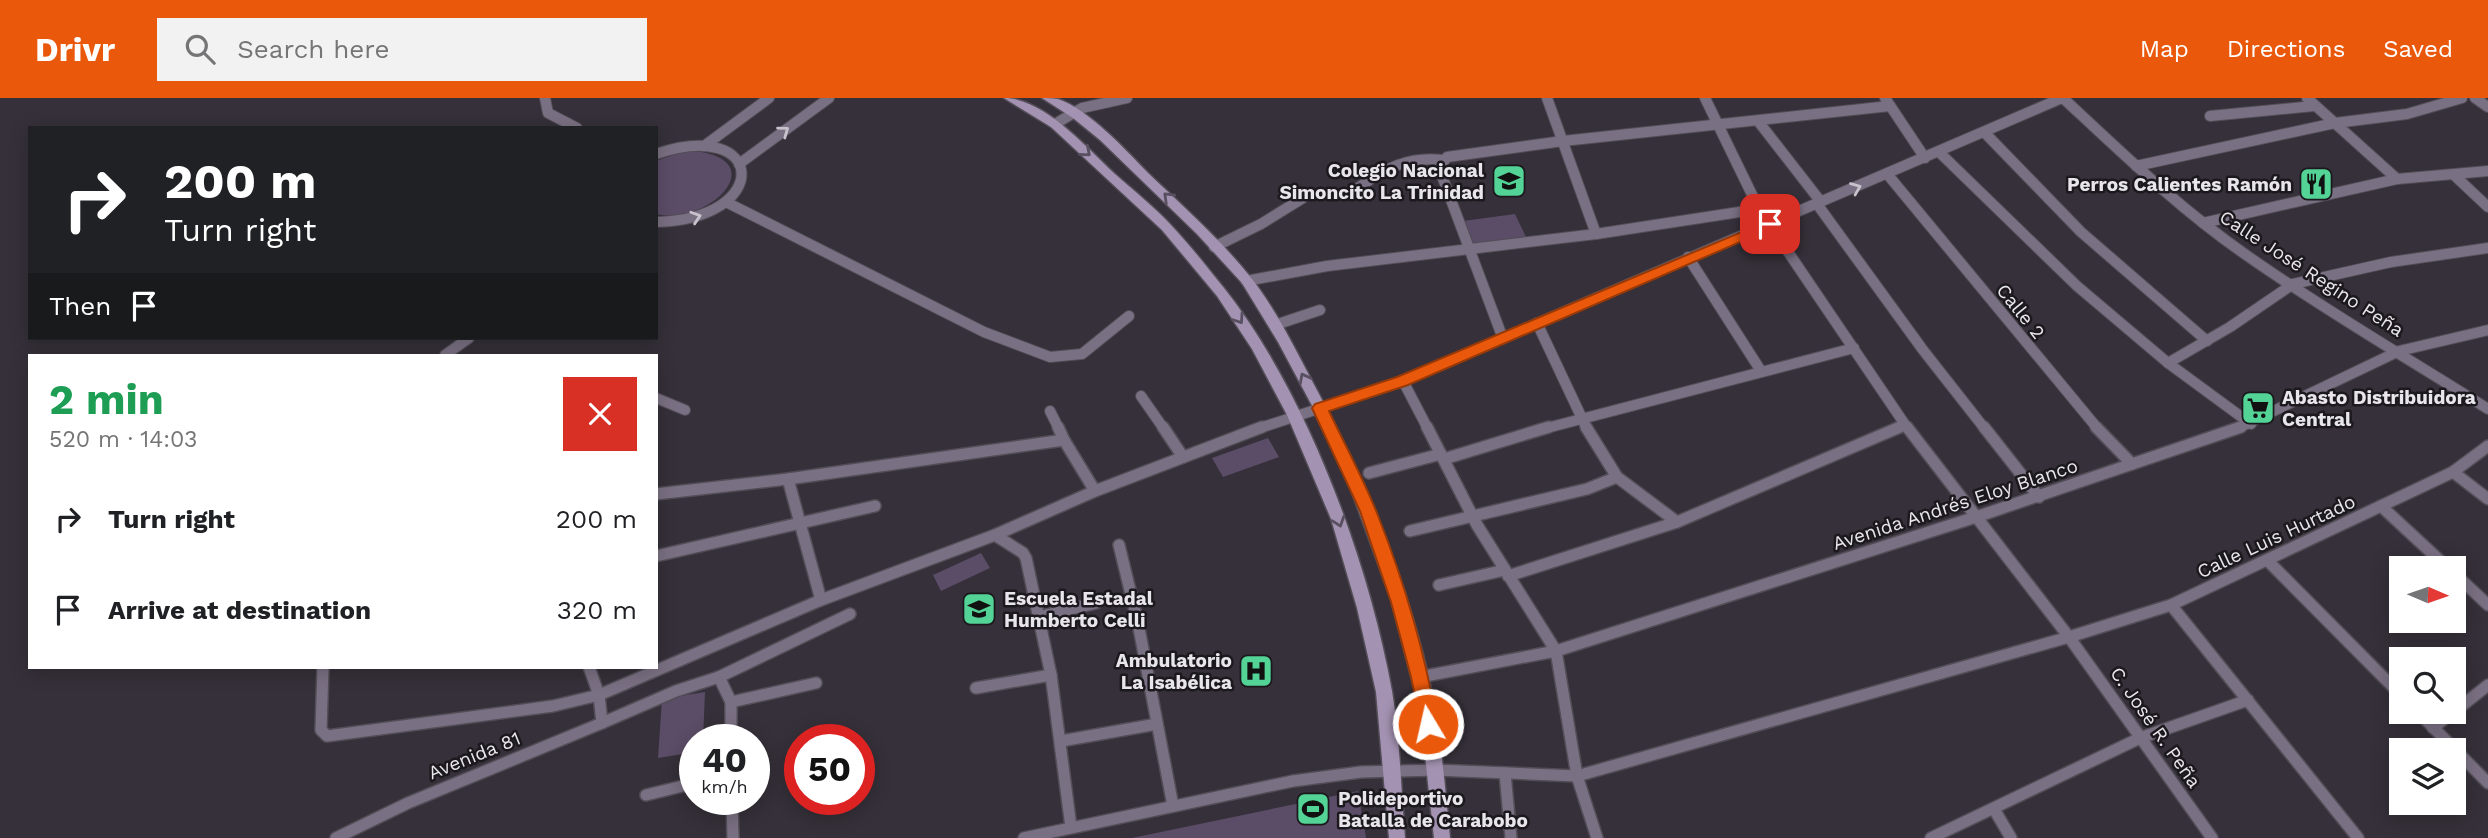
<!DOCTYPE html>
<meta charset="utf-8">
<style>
body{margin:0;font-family:"Work Sans",sans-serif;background:#f2f2f2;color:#202124;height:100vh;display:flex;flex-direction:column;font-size:26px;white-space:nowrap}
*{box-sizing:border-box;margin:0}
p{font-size:23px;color:#757577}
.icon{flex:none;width:38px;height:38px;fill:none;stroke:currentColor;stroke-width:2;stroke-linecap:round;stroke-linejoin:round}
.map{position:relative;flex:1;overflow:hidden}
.side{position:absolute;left:28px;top:256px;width:630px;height:315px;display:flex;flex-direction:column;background:#fff;border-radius:0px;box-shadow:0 4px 18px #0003}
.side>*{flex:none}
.banner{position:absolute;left:28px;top:28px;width:630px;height:214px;border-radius:0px;box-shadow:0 4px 18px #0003;background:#202124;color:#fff;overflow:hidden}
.needle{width:46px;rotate:92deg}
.buttons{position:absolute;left:2389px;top:458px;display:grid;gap:14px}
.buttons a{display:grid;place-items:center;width:77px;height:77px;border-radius:0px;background:#fff;box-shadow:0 4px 18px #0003;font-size:35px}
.speed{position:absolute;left:679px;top:626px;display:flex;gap:14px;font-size:35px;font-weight:700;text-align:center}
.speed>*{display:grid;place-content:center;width:91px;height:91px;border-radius:50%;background:#fff;box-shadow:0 4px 18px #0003;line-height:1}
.speed small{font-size:18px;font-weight:400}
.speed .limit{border:10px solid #d22;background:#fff;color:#111}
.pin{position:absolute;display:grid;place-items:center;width:60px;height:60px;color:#fff;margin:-30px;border-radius:14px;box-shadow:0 4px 10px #0006}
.me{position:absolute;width:77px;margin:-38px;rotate:351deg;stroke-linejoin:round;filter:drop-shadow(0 0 5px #0008)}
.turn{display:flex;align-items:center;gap:24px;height:147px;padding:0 21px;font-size:32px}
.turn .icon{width:91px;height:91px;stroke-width:2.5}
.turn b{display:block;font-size:49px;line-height:60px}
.then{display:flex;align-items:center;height:66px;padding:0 21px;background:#0003;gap:14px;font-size:26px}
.round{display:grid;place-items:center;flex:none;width:74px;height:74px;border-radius:0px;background:#f2f2f2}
.summary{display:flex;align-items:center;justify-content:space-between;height:119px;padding:0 21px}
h1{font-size:42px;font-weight:700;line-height:52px;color:#1e9e55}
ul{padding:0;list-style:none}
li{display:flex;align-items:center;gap:21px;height:91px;padding:0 21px}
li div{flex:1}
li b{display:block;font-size:26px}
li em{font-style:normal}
header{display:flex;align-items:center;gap:42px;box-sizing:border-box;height:98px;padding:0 35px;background:#ea580c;color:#fff}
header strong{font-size:33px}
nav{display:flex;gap:38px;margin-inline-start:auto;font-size:24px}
.search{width:490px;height:63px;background:#f2f2f2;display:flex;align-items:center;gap:18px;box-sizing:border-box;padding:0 24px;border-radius:0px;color:#757577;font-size:26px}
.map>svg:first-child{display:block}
.green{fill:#5b4d67}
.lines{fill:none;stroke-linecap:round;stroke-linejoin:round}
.minor-far1-casing{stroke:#524d56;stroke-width:12}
.minor-casing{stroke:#524d56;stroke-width:14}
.secondary-casing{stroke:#524d56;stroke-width:3}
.minor-far1{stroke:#7a7083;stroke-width:10}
.minor{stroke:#7a7083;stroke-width:11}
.secondary{fill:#a392b1;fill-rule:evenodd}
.oneway{stroke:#c8c2cc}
.oneway2{stroke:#584f60}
.route{fill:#ea580c;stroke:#983908;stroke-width:2}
.labels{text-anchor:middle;stroke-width:5;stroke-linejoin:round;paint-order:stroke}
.poi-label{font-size:19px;font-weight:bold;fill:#e9e5ec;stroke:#1b191d;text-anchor:end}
.street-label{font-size:19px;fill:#e9e5ec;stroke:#1b191d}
</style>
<header>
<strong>Drivr</strong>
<div class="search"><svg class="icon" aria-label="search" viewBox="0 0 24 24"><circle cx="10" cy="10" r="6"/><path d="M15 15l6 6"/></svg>Search here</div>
<nav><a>Map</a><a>Directions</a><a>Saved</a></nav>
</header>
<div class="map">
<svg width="2488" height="740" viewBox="0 0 2488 740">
<rect width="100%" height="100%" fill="#353039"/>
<g class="green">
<path d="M695,53c79,10 13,75 -39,63v-53l22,-8z"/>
<polygon points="1515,116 1526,139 1473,147 1463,123"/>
<polygon points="1268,340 1279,359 1223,379 1212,360"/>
<polygon points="981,455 990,470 941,493 933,477"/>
<polygon points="705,594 703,642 695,642 695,654 658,660 662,601"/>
<polygon points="1358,693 1366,740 1132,740"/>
</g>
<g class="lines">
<defs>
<g id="minor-far1">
<polyline points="545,0 548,15 577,30"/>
<polyline points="1547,0 1596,136"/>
<polyline points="1705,0 1759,111 1908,331"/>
<polyline points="1885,0 1925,60"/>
<path d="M2063,0c60,56 119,113 186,159 77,54 160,102 239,152"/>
<polyline points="2307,0 2397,81"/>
<polyline points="2475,0 2488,9"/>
<polyline points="2210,18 2314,8"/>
<polyline points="1758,23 1821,104"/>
<polyline points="1055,26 1082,10 1127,0"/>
<polyline points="1985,35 2081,134 2207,243"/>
<polyline points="704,48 769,0"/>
<polyline points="1939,54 2077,188 2168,265 2251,326"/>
<path d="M656,56c110,-37 118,65 0,68"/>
<polyline points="739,66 829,0"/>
<polyline points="2136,68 2335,25 2407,16 2462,0"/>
<polyline points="1888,77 2098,331"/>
<polyline points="2454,77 2488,109"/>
<path d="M1358,90c28,-20 50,-32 85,-28"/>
<polyline points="726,104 984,234 1050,259 1082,256 1129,218"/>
<polyline points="1817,106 1923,252 1985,331"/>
<polyline points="2203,125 2397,81 2488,73"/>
<polyline points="1214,149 1261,126 1303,100"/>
<polyline points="1688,159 1761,273"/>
<polyline points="1246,183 1327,168 1596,136 1759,111"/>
<polyline points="1537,225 1587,331"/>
<polyline points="1275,227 1320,212"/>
<polyline points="1502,238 1439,70 1447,59 1563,43 1890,8"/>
<polyline points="445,257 469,240"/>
<polyline points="2168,265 2230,229 2293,186 2391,164 2488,150"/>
<polyline points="1403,283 1428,331"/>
<polyline points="1141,298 1164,331"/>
<polyline points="656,300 685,312"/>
<polyline points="1050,313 1059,331"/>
<polyline points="1257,331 1403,283 2062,0"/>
<polyline points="1543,331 1854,250"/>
<polyline points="1896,331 1905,327"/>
<polyline points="2236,331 2399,253 2488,232"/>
</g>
<g id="minor">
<polyline points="1058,329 1064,342"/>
<polyline points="1163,329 1183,359"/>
<polyline points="1427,329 1477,427 1556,553 1577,678 1597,740"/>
<polyline points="1586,329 1617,379 1677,424"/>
<polyline points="1907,329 2069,539 2212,740"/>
<polyline points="1984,329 2039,399"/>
<polyline points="2096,329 2132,366"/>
<polyline points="1444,361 1549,329"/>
<polyline points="2453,374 2488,401"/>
<polyline points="1369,375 1441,356"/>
<polyline points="788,381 821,502"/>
<polyline points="656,396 788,381 1064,342 1095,393"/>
<polyline points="2381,408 2449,471"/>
<polyline points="1410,433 1587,391 1617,379"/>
<polyline points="995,437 1023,455 1026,460 1051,577 1071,729"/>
<polyline points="1119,447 1138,525 1173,708"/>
<polyline points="656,458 875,408"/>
<polyline points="2267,462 2401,597"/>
<polyline points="2454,475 2488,507"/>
<polyline points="1508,478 1677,424 1900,329"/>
<polyline points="1439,487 1505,472"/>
<polyline points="2171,507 2358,740"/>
<polyline points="1038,519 1096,505"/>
<polyline points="323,569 321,632 327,638 553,608 599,597 821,502 995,437 1095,393 1262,329"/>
<polyline points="719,579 850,516"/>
<polyline points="1420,579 1556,553 1976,419 2241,329"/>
<polyline points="976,590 1051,577"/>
<polyline points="731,604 816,585"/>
<polyline points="2418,614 2488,685"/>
<polyline points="2454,614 2488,587"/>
<polyline points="602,625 676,593 719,579 731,604 731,642"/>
<polyline points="2433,630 2453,614"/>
<polyline points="1061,643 1157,626"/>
<polyline points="1505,675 1511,740"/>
<polyline points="646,697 695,685"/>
<polyline points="732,702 733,740"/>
<polyline points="1994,711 2011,740"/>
<polyline points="336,740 408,705 602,625 599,597 589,569"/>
<polyline points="1024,740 1293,683 1361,674 1436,672 1577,678 2069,539 2171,507 2453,374 2488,348"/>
<polyline points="1931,740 2140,640 2248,602"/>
</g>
<g id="secondary">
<path d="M1004,0c40,0 83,50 111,76 18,16 38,32 55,50 19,20 37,43 54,64 83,105 144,272 168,403 8,48 9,98 13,147h-16l-13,-146 -19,-84 -26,-89 -44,-104 -35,-66 -35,-53 -55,-66 -111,-103z"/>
<path d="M1042,0c6,0 11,0 16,1 30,10 68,51 90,74 36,34 73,67 104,106 27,35 46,76 67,115 47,89 86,183 109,281 12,53 17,109 22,163h-16l-9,-82 -9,-61 -25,-96 -41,-112 -33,-72 -39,-73 -36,-59 -45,-49 -97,-94 -27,-22z"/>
</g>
</defs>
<use href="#minor-far1" class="minor-far1-casing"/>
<use href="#minor" class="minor-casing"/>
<use href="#secondary" class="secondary-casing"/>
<use href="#minor-far1" class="minor-far1"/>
<use href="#minor" class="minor"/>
<use href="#secondary" class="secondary"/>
</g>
<defs><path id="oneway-chevron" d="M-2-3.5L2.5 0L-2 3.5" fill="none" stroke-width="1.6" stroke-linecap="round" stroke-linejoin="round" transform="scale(1.75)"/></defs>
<g class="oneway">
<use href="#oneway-chevron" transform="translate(784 33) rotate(-36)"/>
<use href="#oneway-chevron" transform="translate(1856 90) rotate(-22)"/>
<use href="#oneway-chevron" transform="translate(696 119) rotate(-18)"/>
</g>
<g class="oneway2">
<use href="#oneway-chevron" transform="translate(1086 54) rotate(41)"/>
<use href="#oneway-chevron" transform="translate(1168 99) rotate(-136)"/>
<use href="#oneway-chevron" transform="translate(1239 221) rotate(56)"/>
<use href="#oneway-chevron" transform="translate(1304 280) rotate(-118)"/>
<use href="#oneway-chevron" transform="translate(1339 424) rotate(71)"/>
</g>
<path class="route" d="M1770,122l7,4 -2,3 -367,158 -79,26c16,34 34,67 48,102 27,68 48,139 60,211l-2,5 -7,3 -6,-3 -11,-52 -20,-75 -31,-91 -48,-103 3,-4 82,-27z"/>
<defs>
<symbol id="school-square" viewBox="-11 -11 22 22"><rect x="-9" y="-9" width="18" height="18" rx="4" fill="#53d396" stroke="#1b191d"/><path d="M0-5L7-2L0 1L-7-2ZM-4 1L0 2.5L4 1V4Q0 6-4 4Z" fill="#111"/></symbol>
<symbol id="restaurant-square" viewBox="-11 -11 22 22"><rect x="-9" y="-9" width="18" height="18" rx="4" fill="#53d396" stroke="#1b191d"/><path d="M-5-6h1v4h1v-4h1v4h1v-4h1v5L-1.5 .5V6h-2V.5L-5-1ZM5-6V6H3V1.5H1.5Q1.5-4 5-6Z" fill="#111"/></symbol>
<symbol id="supermarket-square" viewBox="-11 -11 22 22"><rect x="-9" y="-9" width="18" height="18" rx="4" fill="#53d396" stroke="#1b191d"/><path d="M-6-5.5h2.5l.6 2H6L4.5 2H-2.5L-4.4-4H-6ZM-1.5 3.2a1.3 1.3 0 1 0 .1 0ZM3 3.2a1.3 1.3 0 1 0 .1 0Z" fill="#111"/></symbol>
<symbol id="hospital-square" viewBox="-11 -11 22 22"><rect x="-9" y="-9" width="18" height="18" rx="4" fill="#53d396" stroke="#1b191d"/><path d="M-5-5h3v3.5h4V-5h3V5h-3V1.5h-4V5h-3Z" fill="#111"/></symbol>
<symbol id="stadium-square" viewBox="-11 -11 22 22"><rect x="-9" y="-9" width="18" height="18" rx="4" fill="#53d396" stroke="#1b191d"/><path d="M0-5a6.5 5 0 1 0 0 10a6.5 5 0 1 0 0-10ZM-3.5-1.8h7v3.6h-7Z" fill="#111"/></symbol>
</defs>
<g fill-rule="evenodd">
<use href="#school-square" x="1490" y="64" width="38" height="38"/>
<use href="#restaurant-square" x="2297" y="67" width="38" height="38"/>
<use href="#supermarket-square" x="2239" y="291" width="38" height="38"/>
<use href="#school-square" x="960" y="492" width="38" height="38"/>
<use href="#hospital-square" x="1237" y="554" width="38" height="38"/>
<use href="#stadium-square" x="1294" y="692" width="38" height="38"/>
</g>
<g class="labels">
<g class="poi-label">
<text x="1484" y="79">Colegio Nacional<tspan x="1484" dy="22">Simoncito La Trinidad</tspan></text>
<text x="2292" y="93">Perros Calientes Ramón</text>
<text x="2282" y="306" text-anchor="start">Abasto Distribuidora<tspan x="2282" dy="22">Central</tspan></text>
<text x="1004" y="507" text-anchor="start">Escuela Estadal<tspan x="1004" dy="22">Humberto Celli</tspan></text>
<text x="1232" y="569">Ambulatorio<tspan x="1232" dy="22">La Isabélica</tspan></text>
<text x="1338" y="707" text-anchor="start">Polideportivo<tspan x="1338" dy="22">Batalla de Carabobo</tspan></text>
</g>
<g class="street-label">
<text transform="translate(2312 175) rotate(33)" y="7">Calle José Regino Peña</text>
<text transform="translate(2021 213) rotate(51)" y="7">Calle 2</text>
<text transform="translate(1955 406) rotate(-18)" y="7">Avenida Andrés Eloy Blanco</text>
<text transform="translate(2276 438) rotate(-25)" y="7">Calle Luis Hurtado</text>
<text transform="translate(2156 629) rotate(55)" y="7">C. José R. Peña</text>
<text transform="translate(474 657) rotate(-22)" y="7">Avenida 81</text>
</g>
</g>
</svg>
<div class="buttons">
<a><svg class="needle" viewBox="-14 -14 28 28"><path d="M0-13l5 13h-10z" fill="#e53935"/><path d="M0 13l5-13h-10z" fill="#757577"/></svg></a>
<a><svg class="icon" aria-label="search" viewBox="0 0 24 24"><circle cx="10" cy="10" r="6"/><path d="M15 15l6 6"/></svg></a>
<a><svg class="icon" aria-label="layers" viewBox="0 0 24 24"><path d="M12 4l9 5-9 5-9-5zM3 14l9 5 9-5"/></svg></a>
</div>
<div class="speed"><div>40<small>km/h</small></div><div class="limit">50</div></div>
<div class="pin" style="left:1770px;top:126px;background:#d93025"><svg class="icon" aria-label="arrive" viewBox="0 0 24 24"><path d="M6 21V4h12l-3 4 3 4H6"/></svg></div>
<svg class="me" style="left:1428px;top:626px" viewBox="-20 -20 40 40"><circle r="17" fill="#ea580c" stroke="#fff" stroke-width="3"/><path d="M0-11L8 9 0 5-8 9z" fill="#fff"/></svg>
<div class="banner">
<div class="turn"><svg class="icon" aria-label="right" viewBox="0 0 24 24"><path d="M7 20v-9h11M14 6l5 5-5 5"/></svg><div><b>200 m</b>Turn right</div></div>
<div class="then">Then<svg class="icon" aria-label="arrive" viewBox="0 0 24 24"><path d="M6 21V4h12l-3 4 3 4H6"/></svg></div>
</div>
<section class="side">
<div class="summary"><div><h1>2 min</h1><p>520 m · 14:03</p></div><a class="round" style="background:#d93025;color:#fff"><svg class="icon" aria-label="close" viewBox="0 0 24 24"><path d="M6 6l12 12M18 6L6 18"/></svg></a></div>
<ul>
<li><svg class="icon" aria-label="right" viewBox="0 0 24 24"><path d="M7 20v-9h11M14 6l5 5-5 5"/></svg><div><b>Turn right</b></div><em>200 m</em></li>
<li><svg class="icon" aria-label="arrive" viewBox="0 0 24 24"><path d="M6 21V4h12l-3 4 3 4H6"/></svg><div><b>Arrive at destination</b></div><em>320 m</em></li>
</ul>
</section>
</div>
